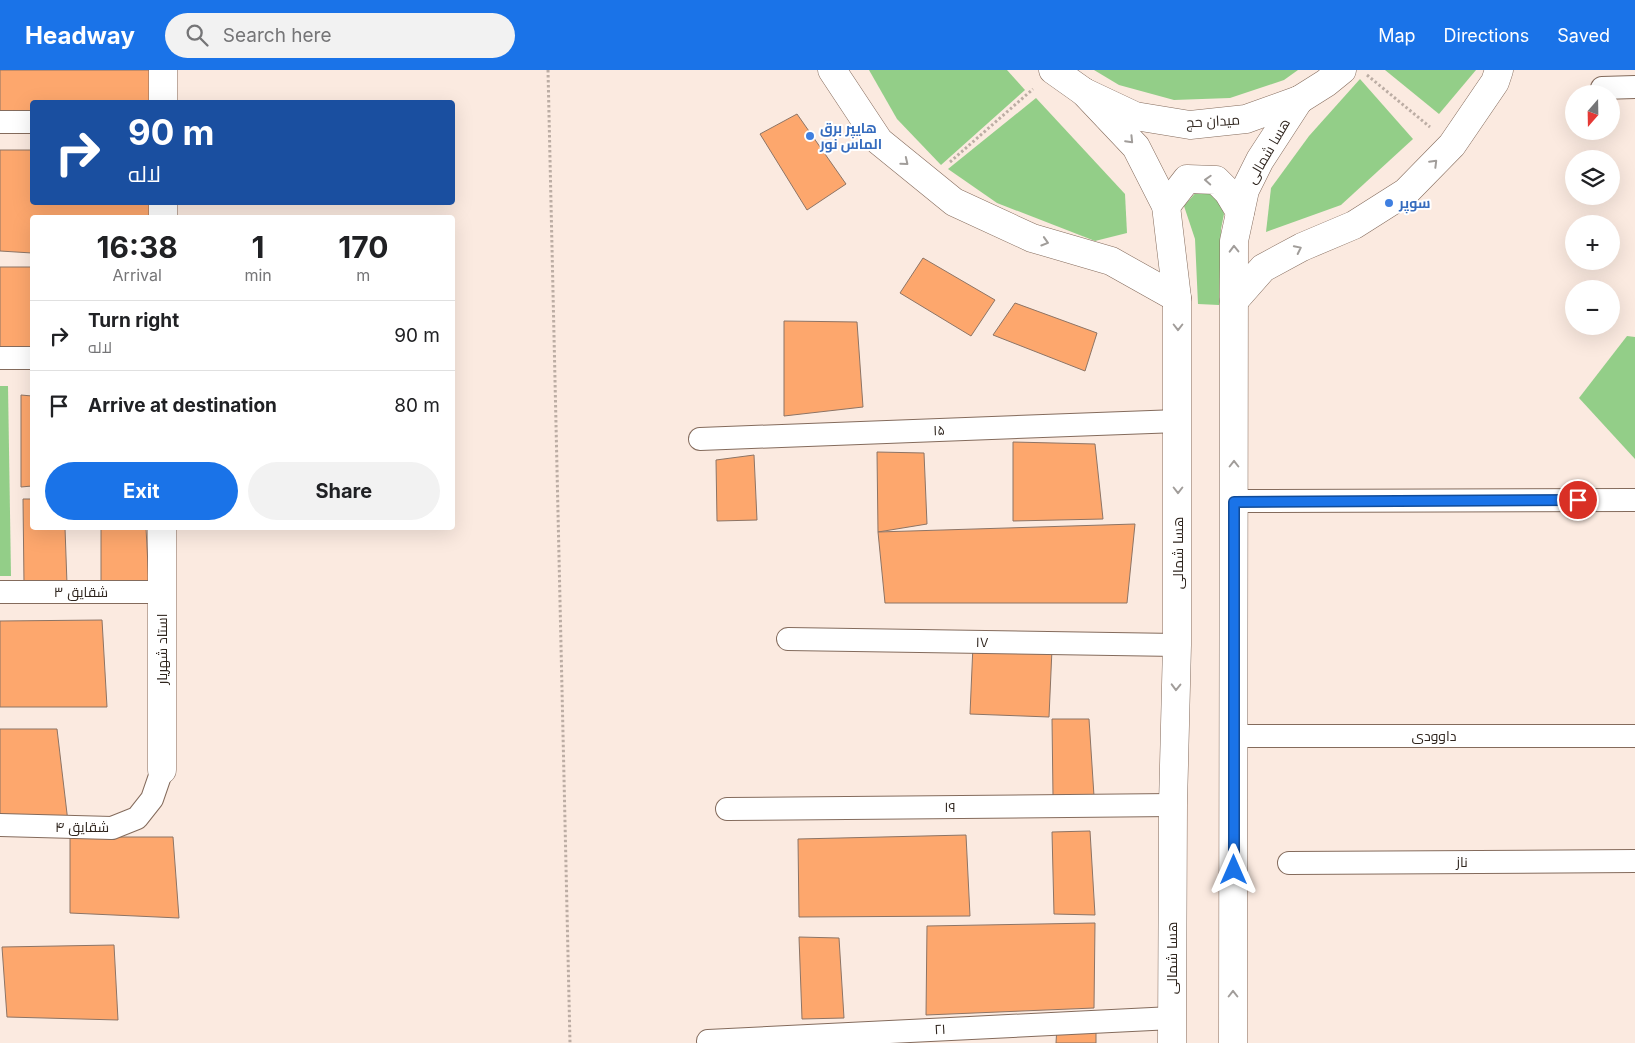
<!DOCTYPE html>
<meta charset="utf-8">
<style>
body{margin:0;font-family:Inter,Cairo,sans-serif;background:#f2f2f2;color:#202124;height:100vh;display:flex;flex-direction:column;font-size:19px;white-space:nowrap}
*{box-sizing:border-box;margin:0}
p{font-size:16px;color:#757577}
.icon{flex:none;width:28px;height:28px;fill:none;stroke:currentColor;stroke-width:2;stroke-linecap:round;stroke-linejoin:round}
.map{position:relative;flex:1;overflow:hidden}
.drawer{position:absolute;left:30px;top:145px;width:425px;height:315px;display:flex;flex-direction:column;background:#fff;border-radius:5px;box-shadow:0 5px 20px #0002}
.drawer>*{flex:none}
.top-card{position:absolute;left:30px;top:30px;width:425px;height:105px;border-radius:5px;box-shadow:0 5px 20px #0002;background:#1a4fa0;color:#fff;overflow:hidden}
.needle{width:32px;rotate:200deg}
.controls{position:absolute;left:1565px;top:15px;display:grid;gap:10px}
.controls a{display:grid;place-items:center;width:55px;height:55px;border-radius:50%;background:#fff;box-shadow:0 5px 20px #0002;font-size:25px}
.pin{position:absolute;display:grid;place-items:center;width:42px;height:42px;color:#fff;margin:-21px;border:2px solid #fff;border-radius:50%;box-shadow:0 1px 5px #0007}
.me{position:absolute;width:55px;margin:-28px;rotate:0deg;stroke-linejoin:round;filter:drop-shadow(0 0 4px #0008)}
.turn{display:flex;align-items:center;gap:18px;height:105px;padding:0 15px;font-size:22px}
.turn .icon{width:65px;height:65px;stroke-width:2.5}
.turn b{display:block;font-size:35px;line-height:42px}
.eta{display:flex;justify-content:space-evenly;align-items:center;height:85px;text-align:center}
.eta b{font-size:30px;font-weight:700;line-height:35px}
.primary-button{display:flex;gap:10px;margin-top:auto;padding:10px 15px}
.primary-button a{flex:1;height:58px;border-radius:30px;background:#1a73e8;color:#fff;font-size:20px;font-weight:700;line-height:58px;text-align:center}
.primary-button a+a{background:#f2f2f2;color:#202124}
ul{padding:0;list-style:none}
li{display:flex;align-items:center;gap:15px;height:70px;padding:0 15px;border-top:1px solid #e0e0e0}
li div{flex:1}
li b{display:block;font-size:19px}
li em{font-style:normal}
header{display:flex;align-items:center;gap:30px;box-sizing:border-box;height:70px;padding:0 25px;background:#1a73e8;color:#fff}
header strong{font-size:24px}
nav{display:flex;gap:28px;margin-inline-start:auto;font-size:18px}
.search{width:350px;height:45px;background:#f2f2f2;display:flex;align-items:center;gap:12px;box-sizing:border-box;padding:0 18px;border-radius:28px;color:#757577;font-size:19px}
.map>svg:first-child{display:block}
.green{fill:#93ce88}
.building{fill:#fda76d;stroke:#8d7465}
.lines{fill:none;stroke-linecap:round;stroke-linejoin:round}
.street-casing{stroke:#846b5c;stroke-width:24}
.secondary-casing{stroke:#846b5c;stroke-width:29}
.path{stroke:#bcada4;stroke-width:3;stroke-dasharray:2.5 2.5;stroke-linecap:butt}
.street{stroke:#fff;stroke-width:22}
.secondary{stroke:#fff;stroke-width:28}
.oneway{stroke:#a19d9a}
.route-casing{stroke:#114b97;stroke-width:12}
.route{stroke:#1a73e8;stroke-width:9}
.shop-dot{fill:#3f7fe0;stroke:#fff;stroke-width:2}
.labels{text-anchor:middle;stroke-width:4;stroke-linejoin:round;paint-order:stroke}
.street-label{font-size:14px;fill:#2f251e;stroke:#fff}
.shop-label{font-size:14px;font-weight:bold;fill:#366cbe;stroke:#fff;text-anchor:start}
</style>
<header>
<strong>Headway</strong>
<div class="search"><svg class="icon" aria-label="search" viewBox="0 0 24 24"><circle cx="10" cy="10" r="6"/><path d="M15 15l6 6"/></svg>Search here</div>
<nav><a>Map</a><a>Directions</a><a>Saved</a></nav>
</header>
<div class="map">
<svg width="1635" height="973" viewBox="0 0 1635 973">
<rect width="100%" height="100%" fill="#fbeae0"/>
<g class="green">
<polygon points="869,0 1007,0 1025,20 941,95 897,49"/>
<polygon points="1094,0 1298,0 1284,10 1230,28 1174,30 1119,15"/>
<polygon points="1385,0 1476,0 1439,44"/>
<polygon points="1360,9 1413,69 1341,135 1266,162 1271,118 1309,66"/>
<polygon points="1036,28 1125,124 1127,163 1095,171 997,133 948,99"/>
<polygon points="1199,119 1219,126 1224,144 1221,159 1219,235 1198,234 1195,169 1184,136"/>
<polygon points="1627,266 1635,267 1635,389 1579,328"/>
<polygon points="0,316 8,316 11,506 0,506"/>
</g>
<g class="building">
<polygon points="0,0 153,0 152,32 32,32 32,46 0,46"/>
<polygon points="797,44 846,114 807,140 760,64"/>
<polygon points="0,80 32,80 32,132 150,132 150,148 32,148 32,183 0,181"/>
<polygon points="923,188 995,230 971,266 900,223"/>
<polygon points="0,197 32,197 32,283 0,282"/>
<polygon points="1015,233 1097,263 1085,301 993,265"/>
<polygon points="784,251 857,252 863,337 784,346"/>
<polygon points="21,325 32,326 32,416 21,417"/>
<polygon points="1013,372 1095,374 1103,449 1013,451"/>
<polygon points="877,382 924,383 927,454 878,462"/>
<polygon points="754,385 757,450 717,451 716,390"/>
<polygon points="23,429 32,429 32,458 65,458 67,514 24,514"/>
<polygon points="1135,454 1127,533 885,533 878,462"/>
<polygon points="101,458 146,458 149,515 101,514"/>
<polygon points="102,550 107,637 0,637 0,551"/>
<polygon points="973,575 1052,579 1049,647 970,644"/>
<polygon points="1052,649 1089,649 1094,726 1053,726"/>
<polygon points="0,659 57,659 68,752 0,751"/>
<polygon points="1090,761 1095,845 1054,844 1052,762"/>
<polygon points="966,765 970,846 799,847 798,769"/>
<polygon points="70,767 173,767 179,848 70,843"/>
<polygon points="1095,853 1094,938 926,945 927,856"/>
<polygon points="799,867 839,868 844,948 802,949"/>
<polygon points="114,875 118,950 7,947 2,877"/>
<polygon points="1096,954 1096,973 1056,973 1057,956"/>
</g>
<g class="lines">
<defs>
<g id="street">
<polyline points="1602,18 1635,17"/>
<polyline points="0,52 32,52"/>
<polyline points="0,288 32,288"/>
<polyline points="700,369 1178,351"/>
<polyline points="1234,431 1635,430"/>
<polyline points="0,522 162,522"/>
<polyline points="788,569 1177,575"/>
<polyline points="1234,666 1635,666"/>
<polyline points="727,739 1173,735"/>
<polyline points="0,755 112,758 137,748 152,729 162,700"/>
<polyline points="1289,793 1635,791"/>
<polyline points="708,971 1172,948"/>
</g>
<g id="secondary">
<polyline points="832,0 879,71 954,132 1032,168 1111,191 1177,228"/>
<polyline points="1053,0 1084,22 1135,46 1190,55 1246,49 1299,30 1326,13 1342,0"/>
<polyline points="1084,22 1136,77 1166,136 1177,228 1177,575 1173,735 1172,973"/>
<polyline points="163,32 163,0"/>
<polyline points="1166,136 1187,109 1216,110 1228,122 1240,142"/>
<polyline points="163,148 163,132"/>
<polyline points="1234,231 1263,198 1302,177 1354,155 1406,122 1452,75 1495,12 1499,0"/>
<polyline points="162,700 162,458"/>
<polyline points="1233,973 1234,171 1245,120 1260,90 1299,30"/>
</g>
</defs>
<use href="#street" class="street-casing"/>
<use href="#secondary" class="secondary-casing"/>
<g class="path">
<polyline points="548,0 570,973"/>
<polyline points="1367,5 1430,57"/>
<polyline points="950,92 1033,19"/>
</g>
<use href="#street" class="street"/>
<use href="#secondary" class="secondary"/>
</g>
<defs><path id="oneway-chevron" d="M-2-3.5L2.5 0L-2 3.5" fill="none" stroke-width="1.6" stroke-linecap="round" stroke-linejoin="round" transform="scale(1.25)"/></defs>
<g class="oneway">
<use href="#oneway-chevron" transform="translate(1130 70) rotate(46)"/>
<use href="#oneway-chevron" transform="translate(905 92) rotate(39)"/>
<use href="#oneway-chevron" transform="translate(1434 93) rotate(-45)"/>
<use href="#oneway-chevron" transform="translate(1208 110) rotate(-177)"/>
<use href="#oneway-chevron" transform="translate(1045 172) rotate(17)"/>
<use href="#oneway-chevron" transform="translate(1234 179) rotate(-91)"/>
<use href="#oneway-chevron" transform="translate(1298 179) rotate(-26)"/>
<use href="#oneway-chevron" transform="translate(1178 257) rotate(90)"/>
<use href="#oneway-chevron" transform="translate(1234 394) rotate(-90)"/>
<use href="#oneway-chevron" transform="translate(1178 420) rotate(90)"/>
<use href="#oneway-chevron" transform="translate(1176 617) rotate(91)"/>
<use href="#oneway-chevron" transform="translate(1233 924) rotate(-90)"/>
</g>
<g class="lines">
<defs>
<polyline id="route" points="1234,800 1234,432 1578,430"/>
</defs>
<use href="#route" class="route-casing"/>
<use href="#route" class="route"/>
</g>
<g class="shop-dot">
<circle cx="810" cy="66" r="5"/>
<circle cx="1389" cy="133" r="5"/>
</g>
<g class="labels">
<g class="street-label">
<text transform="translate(1213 51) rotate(-3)" y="5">میدان حج</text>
<text transform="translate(1268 81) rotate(-60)" y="5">هسا شمالی</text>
<text transform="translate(939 360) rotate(-2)" y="5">۱۵</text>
<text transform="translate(1178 483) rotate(-90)" y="5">هسا شمالی</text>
<text x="81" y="527">شقایق ۳</text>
<text transform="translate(982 572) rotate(1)" y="5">۱۷</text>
<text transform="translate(162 579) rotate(-90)" y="5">استاد شهریار</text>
<text x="1434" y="671">داوودی</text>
<text x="950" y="742">۱۹</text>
<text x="82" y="762">شقایق ۴</text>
<text x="1462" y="797">ناز</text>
<text transform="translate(1172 888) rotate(-90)" y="5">هسا شمالی</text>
<text transform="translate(940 959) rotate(-3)" y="5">۲۱</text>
</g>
<g class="shop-label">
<text x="820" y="63">هایپر برق<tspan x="820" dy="16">الماس نور</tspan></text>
<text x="1399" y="138">سوپر</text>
</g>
</g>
</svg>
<div class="controls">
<a><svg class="needle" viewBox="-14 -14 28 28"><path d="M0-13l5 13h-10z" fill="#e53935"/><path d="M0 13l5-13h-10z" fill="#757577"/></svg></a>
<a><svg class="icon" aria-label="layers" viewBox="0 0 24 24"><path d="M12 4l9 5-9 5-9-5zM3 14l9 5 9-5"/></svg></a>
<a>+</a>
<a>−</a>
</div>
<div class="pin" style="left:1578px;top:430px;background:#d93025"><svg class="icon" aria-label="arrive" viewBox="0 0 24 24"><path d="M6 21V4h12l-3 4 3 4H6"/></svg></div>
<svg class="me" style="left:1234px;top:800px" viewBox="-20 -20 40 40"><path d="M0-17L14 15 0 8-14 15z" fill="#1a73e8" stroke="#fff" stroke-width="4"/></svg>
<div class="top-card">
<div class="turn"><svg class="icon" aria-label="right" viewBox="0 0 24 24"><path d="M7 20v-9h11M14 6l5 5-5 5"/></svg><div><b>90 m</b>لاله</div></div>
</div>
<section class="drawer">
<div class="eta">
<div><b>16:38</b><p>Arrival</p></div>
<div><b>1</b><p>min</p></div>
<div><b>170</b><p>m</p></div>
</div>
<ul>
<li><svg class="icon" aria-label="right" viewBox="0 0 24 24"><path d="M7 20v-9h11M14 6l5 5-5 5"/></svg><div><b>Turn right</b><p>لاله</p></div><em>90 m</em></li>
<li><svg class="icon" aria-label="arrive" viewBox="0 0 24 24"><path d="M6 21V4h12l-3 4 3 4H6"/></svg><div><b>Arrive at destination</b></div><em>80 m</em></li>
</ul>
<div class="primary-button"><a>Exit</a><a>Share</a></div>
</section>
</div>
